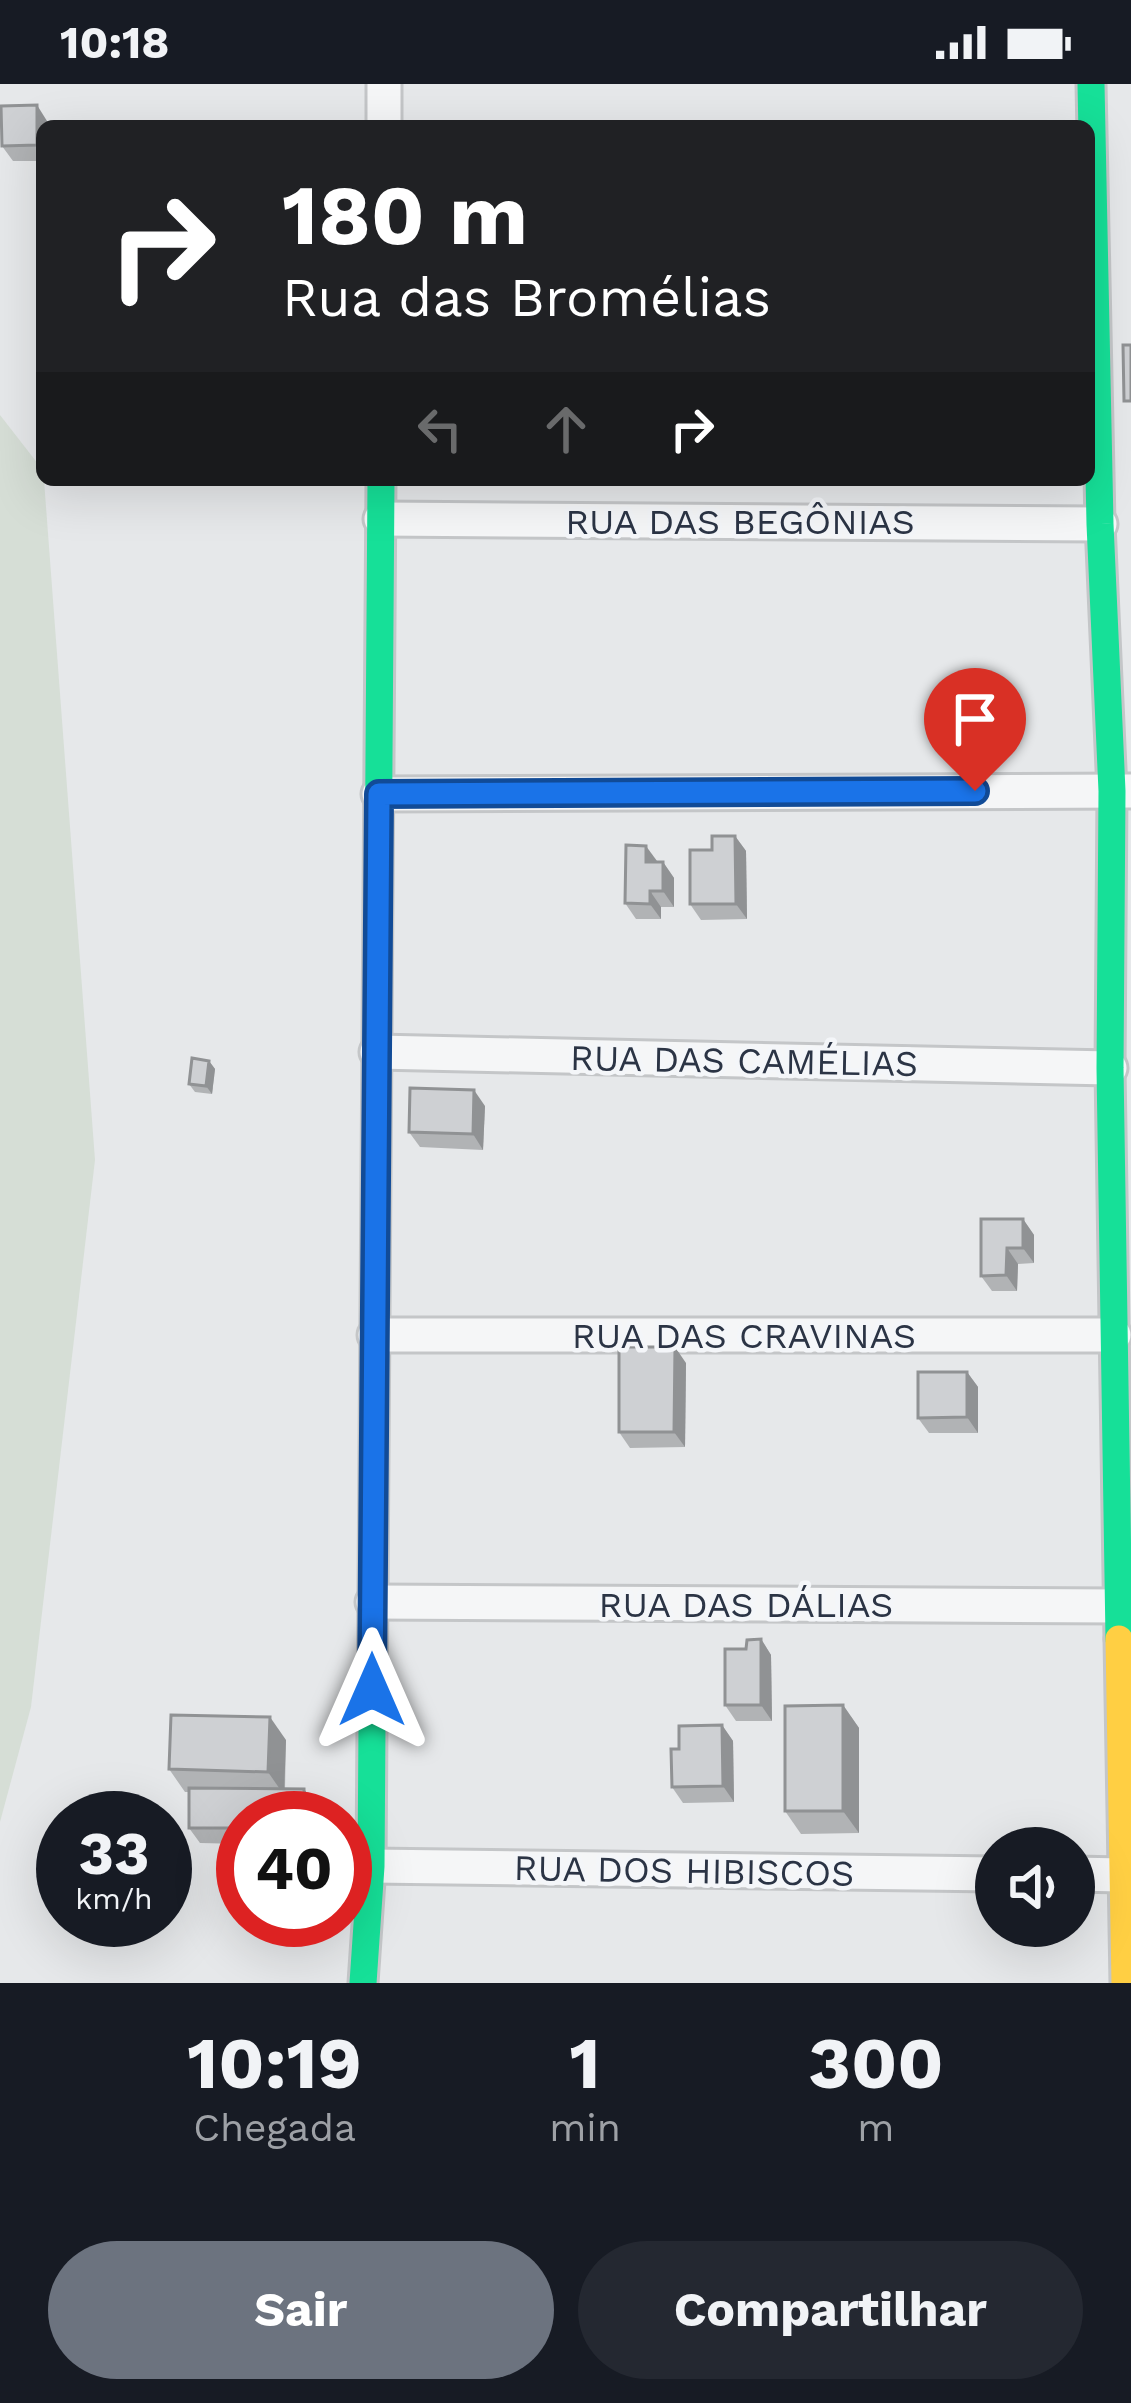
<!DOCTYPE html>
<html lang="pt">
<meta charset="utf-8">
<style>
body{margin:0;font-family:"Work Sans",sans-serif;background:#242831;color:#f1f3f6;height:100vh;display:flex;flex-direction:column;font-size:45px;white-space:nowrap}
*{box-sizing:border-box;margin:0}
p{font-size:39px;color:#9ea1a6}
.icon{flex:none;width:66px;height:66px;fill:none;stroke:currentColor;stroke-width:2;stroke-linecap:round;stroke-linejoin:round}
.map{position:relative;height:1899px;overflow:hidden}
.side{display:flex;flex-direction:column;background:#171b24;flex:1}
.side>*{flex:none}
.banner{position:absolute;left:36px;top:36px;width:1059px;height:366px;border-radius:18px;box-shadow:0 12px 48px #0002;background:#202124;color:#fff;overflow:hidden}
.controls{position:absolute;left:975px;top:1743px;display:grid;gap:24px}
.controls a{display:grid;place-items:center;width:120px;height:120px;border-radius:50%;background:#171b24;box-shadow:0 12px 48px #0002;font-size:60px}
.speed{position:absolute;left:36px;top:1707px;display:flex;gap:24px;font-size:60px;font-weight:700;text-align:center}
.speed>*{display:grid;place-content:center;width:156px;height:156px;border-radius:50%;background:#171b24;box-shadow:0 12px 48px #0002;line-height:1}
.speed small{font-size:30px;font-weight:400}
.speed .limit{border:18px solid #d22;background:#fff;color:#111}
.pin{position:absolute;display:grid;place-items:center;width:102px;height:102px;color:#fff;margin:-123px -51px;border-radius:50% 50% 50% 0;rotate:-45deg;box-shadow:0 0 12px #0007}
.pin .icon{rotate:45deg}
.me{position:absolute;width:132px;margin:-66px;rotate:0deg;stroke-linejoin:round;filter:drop-shadow(0 0 9px #0008)}
.turn{display:flex;align-items:center;gap:42px;height:252px;padding:0 48px;font-size:54px}
.turn .icon{width:156px;height:156px;stroke-width:2.5}
.turn b{display:block;font-size:84px;line-height:102px}
.lanes{display:flex;align-items:center;height:114px;padding:0 48px;background:#0003;justify-content:center;gap:60px;direction:ltr}
.lanes .off{opacity:.35}
.eta{display:flex;justify-content:space-evenly;align-items:center;height:204px;text-align:center}
.eta b{font-size:72px;font-weight:700;line-height:84px}
.action{display:flex;gap:24px;margin-top:auto;padding:24px 48px}
.action a{flex:1;height:138px;border-radius:72px;background:#6c737f;color:#fff;font-size:48px;font-weight:700;line-height:138px;text-align:center}
.action a+a{background:#242831;color:#f1f3f6}
.status{display:flex;justify-content:space-between;align-items:center;height:84px;padding:0 60px;background:#171b24;direction:ltr}
.status svg{height:33px;fill:currentColor}
.map>svg:first-child{display:block}
.green{fill:#d6ded6}
.lines{fill:none;stroke-linecap:round;stroke-linejoin:round}
.street-casing{stroke:#c4c6c8;stroke-width:39}
.fast-casing{stroke:#c4c6c8;stroke-width:33}
.slow-casing{stroke:#c4c6c8;stroke-width:33}
.street{stroke:#f5f6f7;stroke-width:33}
.fast{stroke:#16e098;stroke-width:27}
.slow{stroke:#ffcf43;stroke-width:27}
.wall{fill:#b1b3b5}
.shaded-wall{fill:#909294}
.building{fill:#ced0d3;stroke:#909294;stroke-width:3}
.route-casing{stroke:#114b97;stroke-width:30}
.route{stroke:#1a73e8;stroke-width:21}
.labels{text-anchor:middle;stroke-width:9;stroke-linejoin:round;paint-order:stroke}
.street-label{font-size:36px;fill:#2b3445;stroke:#f4f6f9}
</style>
<div class="status"><b>10:18</b><svg viewBox="0 0 49 12"><path d="M0 12V9h3v3zM5 12V6h3v6zM10 12V3h3v9zM15 12V0h3v12zM26 1h20v11H26zM47 4h2v5h-2z"/></svg></div>
<div class="map">
<svg width="1131" height="1899" viewBox="0 0 1131 1899">
<rect width="100%" height="100%" fill="#e6e8ea"/>
<polygon class="green" points="0,331 42,385 44,396 95,1076 31,1623 0,1738"/>
<g class="lines">
<defs>
<g id="street">
<polyline points="384,42 384,0"/>
<polyline points="381,435 1100,440"/>
<polyline points="379,710 1131,707"/>
<polyline points="377,968 1110,984"/>
<polyline points="375,1251 1114,1251"/>
<polyline points="373,1518 1120,1522"/>
<polyline points="371,1782 996,1790"/>
<polyline points="1074,1790 1122,1791"/>
</g>
<g id="fast">
<polyline points="1091,0 1100,440 1112,707 1110,984 1119,1555"/>
<polyline points="363,1899 371,1782 381,396"/>
</g>
<polyline id="slow" points="1119,1555 1125,1899"/>
</defs>
<use href="#street" class="street-casing"/>
<use href="#fast" class="fast-casing"/>
<use href="#slow" class="slow-casing"/>
<use href="#street" class="street"/>
<use href="#fast" class="fast"/>
<use href="#slow" class="slow"/>
</g>
<g class="wall">
<polygon points="47,37 42,42 42,77 13,77 2,62"/>
<polygon points="735,752 746,767 747,835 701,836 690,820 712,766"/>
<polygon points="657,778 663,778 674,794 674,823 661,823 661,835 636,835 625,819"/>
<polygon points="209,977 215,985 212,1010 195,1008 189,1000"/>
<polygon points="485,1022 483,1066 420,1063 409,1048"/>
<polygon points="1023,1135 1034,1151 1034,1179 1018,1180 1017,1207 992,1207 981,1192"/>
<polygon points="686,1279 685,1363 630,1364 619,1348"/>
<polygon points="967,1288 978,1303 978,1349 929,1349 918,1334"/>
<polygon points="761,1555 771,1571 772,1637 736,1637 725,1621 746,1565"/>
<polygon points="843,1621 859,1644 859,1749 801,1750 785,1727"/>
<polygon points="722,1641 733,1657 734,1718 683,1719 672,1703 679,1665"/>
<polygon points="286,1656 285,1705 304,1705 315,1721 315,1734 243,1734 243,1760 200,1759 189,1744 189,1708 185,1708 169,1685"/>
</g>
<g class="shaded-wall">
<polygon points="37,21 47,37 48,42 42,42 42,68 37,61"/>
<polygon points="735,752 746,767 747,835 736,820"/>
<polygon points="646,762 657,777 646,778"/>
<polygon points="663,778 674,794 674,823 663,807"/>
<polygon points="650,807 661,823 661,835 650,820"/>
<polygon points="209,977 215,985 212,1010 206,1002"/>
<polygon points="474,1006 485,1022 483,1066 473,1050"/>
<polygon points="1023,1135 1034,1151 1034,1179 1023,1164"/>
<polygon points="1007,1164 1018,1180 1017,1207 1006,1191"/>
<polygon points="675,1263 686,1279 685,1363 674,1348"/>
<polygon points="967,1288 978,1303 978,1349 967,1333"/>
<polygon points="761,1555 771,1571 772,1637 761,1621"/>
<polygon points="843,1621 859,1644 859,1749 843,1727"/>
<polygon points="270,1633 286,1656 284,1711 268,1688"/>
<polygon points="722,1641 733,1657 734,1718 723,1702"/>
<polygon points="304,1705 315,1721 315,1734 304,1734"/>
</g>
<g class="building">
<polygon points="37,21 37,61 2,62 1,22"/>
<polygon points="1123,261 1131,261 1131,317 1124,317"/>
<polygon points="712,752 735,752 736,820 690,820 690,766 712,766"/>
<polygon points="626,761 646,762 646,778 663,778 663,807 650,807 650,820 625,819"/>
<polygon points="192,974 209,977 206,1002 189,1000"/>
<polygon points="410,1004 474,1006 473,1050 409,1048"/>
<polygon points="981,1135 1023,1135 1023,1164 1007,1164 1006,1191 981,1192"/>
<polygon points="619,1263 675,1263 674,1348 619,1348"/>
<polygon points="918,1288 967,1288 967,1333 918,1334"/>
<polygon points="761,1555 761,1621 725,1621 725,1565 746,1565 747,1556"/>
<polygon points="843,1621 843,1727 785,1727 785,1622"/>
<polygon points="171,1631 270,1633 268,1688 169,1685"/>
<polygon points="722,1641 723,1702 672,1703 671,1665 679,1665 679,1642"/>
<polygon points="189,1704 304,1705 304,1734 243,1734 243,1744 189,1744"/>
</g>
<g class="lines">
<defs>
<polyline id="route" points="372,1606 379,710 975,707"/>
</defs>
<use href="#route" class="route-casing"/>
<use href="#route" class="route"/>
</g>
<g class="labels">
<g class="street-label">
<text x="740" y="450">RUA DAS BEGÔNIAS</text>
<text transform="translate(744 976) rotate(1)" y="13">RUA DAS CAMÉLIAS</text>
<text x="744" y="1264">RUA DAS CRAVINAS</text>
<text x="746" y="1533">RUA DAS DÁLIAS</text>
<text transform="translate(684 1786) rotate(1)" y="13">RUA DOS HIBISCOS</text>
</g>
</g>
</svg>
<div class="controls">
<a><svg class="icon" aria-label="sound" viewBox="0 0 24 24"><path d="M4 9h4l5-4v14l-5-4H4zM17 9q2 3 0 6"/></svg></a>
</div>
<div class="speed"><div>33<small>km/h</small></div><div class="limit">40</div></div>
<div class="pin" style="left:975px;top:707px;background:#d93025"><svg class="icon" aria-label="arrive" viewBox="0 0 24 24"><path d="M6 21V4h12l-3 4 3 4H6"/></svg></div>
<svg class="me" style="left:372px;top:1606px" viewBox="-20 -20 40 40"><path d="M0-17L14 15 0 8-14 15z" fill="#1a73e8" stroke="#fff" stroke-width="4"/></svg>
<div class="banner">
<div class="turn"><svg class="icon" aria-label="right" viewBox="0 0 24 24"><path d="M7 20v-9h11M14 6l5 5-5 5"/></svg><div><b>180 m</b>Rua das Bromélias</div></div>
<div class="lanes"><svg class="icon off" aria-label="left" viewBox="0 0 24 24"><path d="M17 20v-9H6M10 6l-5 5 5 5"/></svg><svg class="icon off" aria-label="ahead" viewBox="0 0 24 24"><path d="M12 20V5M6 11l6-6 6 6"/></svg><svg class="icon" aria-label="right" viewBox="0 0 24 24"><path d="M7 20v-9h11M14 6l5 5-5 5"/></svg></div>
</div>
</div>
<section class="side">
<div class="eta">
<div><b>10:19</b><p>Chegada</p></div>
<div><b>1</b><p>min</p></div>
<div><b>300</b><p>m</p></div>
</div>
<div class="action"><a>Sair</a><a>Compartilhar</a></div>
</section>
